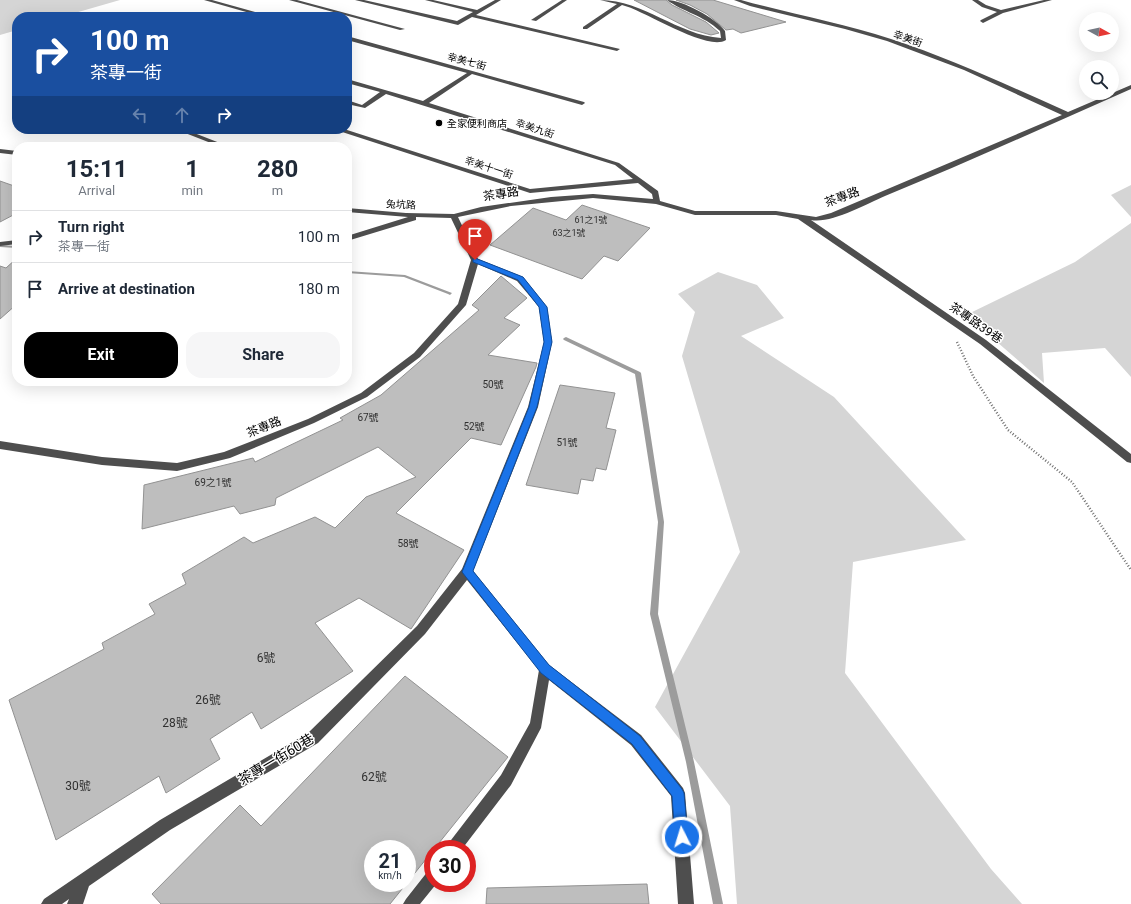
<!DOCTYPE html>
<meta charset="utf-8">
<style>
body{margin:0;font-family:Roboto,"Noto Sans TC",sans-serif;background:#f6f6f7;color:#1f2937;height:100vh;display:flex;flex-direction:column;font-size:15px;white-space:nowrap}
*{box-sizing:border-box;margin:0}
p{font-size:13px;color:#747a83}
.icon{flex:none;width:22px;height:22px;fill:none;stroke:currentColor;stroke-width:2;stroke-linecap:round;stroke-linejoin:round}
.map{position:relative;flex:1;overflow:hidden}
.panel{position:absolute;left:12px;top:142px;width:340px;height:244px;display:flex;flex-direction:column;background:#fff;border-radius:16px;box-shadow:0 4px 16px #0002}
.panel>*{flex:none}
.hud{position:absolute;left:12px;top:12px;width:340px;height:122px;border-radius:16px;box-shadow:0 4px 16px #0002;background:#1a4fa0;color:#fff;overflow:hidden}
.needle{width:26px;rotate:98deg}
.controls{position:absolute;left:1079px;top:12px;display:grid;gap:8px}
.controls a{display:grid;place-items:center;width:40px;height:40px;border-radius:50%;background:#fff;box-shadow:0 4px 16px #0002;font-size:20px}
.speed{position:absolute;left:364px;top:840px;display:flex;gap:8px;font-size:20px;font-weight:700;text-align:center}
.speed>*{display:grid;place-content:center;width:52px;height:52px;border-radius:50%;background:#fff;box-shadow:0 4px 16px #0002;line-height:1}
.speed small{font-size:10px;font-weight:400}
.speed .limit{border:6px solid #d22;background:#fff;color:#111}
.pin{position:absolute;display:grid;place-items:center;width:34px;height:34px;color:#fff;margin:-41px -17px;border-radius:50% 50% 50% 0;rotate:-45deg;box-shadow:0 0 4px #0007}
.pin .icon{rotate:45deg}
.me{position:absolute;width:44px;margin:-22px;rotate:355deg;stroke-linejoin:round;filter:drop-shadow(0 0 3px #0008)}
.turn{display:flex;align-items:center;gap:14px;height:84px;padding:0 12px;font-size:18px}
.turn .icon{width:52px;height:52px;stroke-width:2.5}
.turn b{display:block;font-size:28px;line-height:34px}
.lanes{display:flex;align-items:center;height:38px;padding:0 12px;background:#0003;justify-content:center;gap:20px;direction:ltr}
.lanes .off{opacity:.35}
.eta{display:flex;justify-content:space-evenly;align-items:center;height:68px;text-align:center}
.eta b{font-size:24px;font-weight:700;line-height:28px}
.cta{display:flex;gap:8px;margin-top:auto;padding:8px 12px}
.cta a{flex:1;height:46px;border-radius:16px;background:#000;color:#fff;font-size:16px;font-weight:700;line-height:46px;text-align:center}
.cta a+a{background:#f6f6f7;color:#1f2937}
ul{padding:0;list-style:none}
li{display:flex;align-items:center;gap:12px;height:52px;padding:0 12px;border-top:1px solid #e0e1e3}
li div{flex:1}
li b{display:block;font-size:15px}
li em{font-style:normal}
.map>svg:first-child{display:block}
.green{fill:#d5d5d5}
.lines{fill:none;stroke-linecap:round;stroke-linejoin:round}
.stream{fill:#9c9c9c;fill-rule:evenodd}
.building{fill:#bebebe;stroke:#929292;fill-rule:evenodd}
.path{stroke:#707070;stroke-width:2.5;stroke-dasharray:1 2;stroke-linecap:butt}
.minor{fill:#4e4e4e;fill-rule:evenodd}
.route{fill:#1a73e8;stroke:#114b97}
.poi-dot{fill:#000;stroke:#fff;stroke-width:1.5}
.labels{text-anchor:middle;stroke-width:3;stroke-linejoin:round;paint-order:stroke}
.far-number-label{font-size:9px;fill:#303030}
.far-street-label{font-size:10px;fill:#000;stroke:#fff}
.far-poi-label{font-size:10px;fill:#000;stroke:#fff;text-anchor:start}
.number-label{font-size:10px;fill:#303030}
.street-label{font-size:12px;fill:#000;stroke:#fff}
.near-number-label{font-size:12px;fill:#303030}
.near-street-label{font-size:14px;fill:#000;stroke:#fff}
</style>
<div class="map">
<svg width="1131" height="904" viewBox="0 0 1131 904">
<rect width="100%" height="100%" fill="#fff"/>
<g class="green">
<polygon points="0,0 120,0 61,17 17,17 17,30 0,35"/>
<polygon points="1131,185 1131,217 1111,195"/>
<polygon points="1131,223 1131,377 1105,348 1042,353 1044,383 966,315 1075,262"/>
<polygon points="718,272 757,285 784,318 741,336 834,397 966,540 853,562 845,673 991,869 1022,904 737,904 730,806 655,707 740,552 682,356 695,312 678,294"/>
</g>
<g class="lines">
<g class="stream">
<polygon points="0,245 17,246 17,248 0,247"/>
<polygon points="347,271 405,275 452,293 450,295 448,294 404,277 347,273"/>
<polygon points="566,337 640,372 641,373 664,522 658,614 694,762 723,904 713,904 686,762 650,614 658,522 635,374 564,340 563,339 564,338"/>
</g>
</g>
<g class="building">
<polygon points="634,0 666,0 672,5 706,22 719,33 711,35 690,29"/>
<polygon points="676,0 713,0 786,22 741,33 733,29 726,30 707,14 690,5"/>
<polygon points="0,181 17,187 17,213 0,222"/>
<polygon points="582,205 650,228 618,261 604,256 582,279 490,245 533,208 566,220"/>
<polygon points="17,258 17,304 0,319 0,266 6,268"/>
<polygon points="501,276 527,298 504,318 520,325 488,355 537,363 536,367 501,445 471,438 396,513 464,550 411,629 359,598 315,623 353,671 261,729 252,712 210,739 220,759 166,793 159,776 56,840 9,700 104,649 102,643 155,614 149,604 186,584 182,574 244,537 253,543 315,517 335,528 366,497 416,477 378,447 276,498 275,505 240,514 234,506 142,529 144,485 253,458 255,462 343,420 340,418 381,395 479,310 472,305"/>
<polygon points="560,385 615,393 606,428 616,430 606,470 596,468 593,481 581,479 578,494 526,485"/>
<path d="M405,676l103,81 -118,147h-229l-9,-10 88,-89 21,21zM373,849h34v34h-34z"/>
<polygon points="647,884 649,904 486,904 487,888"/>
</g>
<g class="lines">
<polyline class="path" points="957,342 973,376 1008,430 1072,482 1131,570"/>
<g class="minor">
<polygon points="204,0 212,0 273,17 264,17"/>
<polygon points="289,0 297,0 405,29 400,30"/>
<polygon points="355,0 364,0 457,21 473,12 425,0 433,0 477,10 495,0 501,0 476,15 620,49 617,51 472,17 458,25"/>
<polygon points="562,0 567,0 536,21 531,20"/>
<path d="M600,0c44,0 77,35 121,38l-1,-7c-17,-16 -37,-19 -53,-31 15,0 49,18 58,31l1,9c-19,12 -82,-30 -104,-35l-35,24h-4v-2l34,-23z"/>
<path d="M734,0h7c50,14 101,23 150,39 61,20 118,47 177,73l63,-27v4c-82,36 -163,73 -246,107 -19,8 -54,28 -74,24l175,120 145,114v9l-4,-1 -147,-118 -182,-125 -22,-4h-81l-39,-11 -63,-6 -82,8 -53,11 20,42 45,18 24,30 5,35 -14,65 -65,164 76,94 92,70 42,53 2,5 9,111h-16l-7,-108 -40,-51 -82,-65 -8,48 -30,57 -49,64h-16l2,-5 53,-69 29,-52 9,-53 -72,-90 -42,54 -107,109 -148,87 -81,56 -6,18h-16l2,-5 -7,5h-21l3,-5 116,-79 148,-87 109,-107 45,-57 66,-162 16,-65 -5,-35 -22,-26 -39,-17 -12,41 -46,52 -53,40 -53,26 -84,35 -53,13 -75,-6 -102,-16v-8l102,16 75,6 47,-11 84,-33 53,-26 53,-40 44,-49 13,-44 -20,-42 -35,-1v3l-69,21v-5l61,-19 -61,-5v-4l59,5 48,1 27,-7 70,-10 42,-3 60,5 -1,-5 -14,-11 -108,10 -194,-63 -1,-1h9l186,60 103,-10 -18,-14 -229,-71 -21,14 -18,-4v-4l15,5 18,-13 -33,-9v-4l76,22 44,-28 -120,-33v-4l237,66 1,1 -3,2 -110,-31 -43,29 190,60 39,28 2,10 35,10h81l40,6 15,-4 231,-98 -98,-45 -77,-29 -42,-12 -95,-23z"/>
<polygon points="972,0 978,0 986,5 1001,10 1044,0 1052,0 1003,13 983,23 980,21 981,20 997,12 982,7"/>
<polygon points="175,129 184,129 230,147 221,147"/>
<polygon points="0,149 17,151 17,155 0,153"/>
<polygon points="17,240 17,244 0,246 0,242"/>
<polygon points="433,869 433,883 437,883 420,904 403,904 406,899 428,871"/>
</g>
</g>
<polygon class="route" points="475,258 523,277 547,307 552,342 537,407 473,571 549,665 640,736 682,789 684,793 688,837 686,841 682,843 677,841 675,837 672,796 632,744 541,673 462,572 529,407 544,342 539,307 518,280 473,262 473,259"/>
<circle class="poi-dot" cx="439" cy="123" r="4"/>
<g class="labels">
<g class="far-number-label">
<text x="591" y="223">61之1號</text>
<text x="569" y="236">63之1號</text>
</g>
<g class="far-street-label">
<text transform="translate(908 38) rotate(19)" y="4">幸美街</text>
<text transform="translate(467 61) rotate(15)" y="4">幸美七街</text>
<text transform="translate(535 128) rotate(18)" y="4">幸美九街</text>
<text transform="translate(489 167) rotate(18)" y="4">幸美十一街</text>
<text transform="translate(401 204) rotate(3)" y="4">兔坑路</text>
</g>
<g class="far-poi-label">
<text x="447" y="127">全家便利商店</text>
</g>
<g class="number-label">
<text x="493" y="388">50號</text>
<text x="368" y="421">67號</text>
<text x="474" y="430">52號</text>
<text x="567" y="446">51號</text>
<text x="213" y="486">69之1號</text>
<text x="408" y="547">58號</text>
</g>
<g class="street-label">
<text transform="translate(501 194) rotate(-9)" y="4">茶專路</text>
<text transform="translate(842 197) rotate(-20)" y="4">茶專路</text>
<text transform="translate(976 323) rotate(35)" y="4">茶專路39巷</text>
<text transform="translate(264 427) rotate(-22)" y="4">茶專路</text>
</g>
<g class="near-number-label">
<text x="266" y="662">6號</text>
<text x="208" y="704">26號</text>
<text x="175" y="727">28號</text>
<text x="374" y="781">62號</text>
<text x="78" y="790">30號</text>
</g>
<g class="near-street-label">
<text transform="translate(276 759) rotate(-31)" y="5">茶專一街60巷</text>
</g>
</g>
</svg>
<div class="controls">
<a><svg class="needle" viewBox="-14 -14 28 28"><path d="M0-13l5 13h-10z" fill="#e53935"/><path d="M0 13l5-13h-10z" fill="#747a83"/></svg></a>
<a><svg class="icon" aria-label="search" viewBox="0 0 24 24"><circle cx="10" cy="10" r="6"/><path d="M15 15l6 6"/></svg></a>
</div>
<div class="speed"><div>21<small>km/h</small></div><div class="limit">30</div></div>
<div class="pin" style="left:475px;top:260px;background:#d93025"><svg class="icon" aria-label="arrive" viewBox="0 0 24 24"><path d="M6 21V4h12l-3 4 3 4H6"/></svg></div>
<svg class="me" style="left:682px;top:837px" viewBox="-20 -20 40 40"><circle r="17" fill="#1a73e8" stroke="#fff" stroke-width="3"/><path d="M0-11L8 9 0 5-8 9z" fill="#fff"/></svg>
<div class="hud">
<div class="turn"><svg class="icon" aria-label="right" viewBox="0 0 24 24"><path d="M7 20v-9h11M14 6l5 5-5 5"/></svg><div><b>100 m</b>茶專一街</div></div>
<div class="lanes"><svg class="icon off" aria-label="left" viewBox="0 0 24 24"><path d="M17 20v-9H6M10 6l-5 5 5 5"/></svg><svg class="icon off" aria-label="ahead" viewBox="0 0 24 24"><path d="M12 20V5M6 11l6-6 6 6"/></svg><svg class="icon" aria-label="right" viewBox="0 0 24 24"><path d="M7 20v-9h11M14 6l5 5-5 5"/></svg></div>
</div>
<section class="panel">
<div class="eta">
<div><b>15:11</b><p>Arrival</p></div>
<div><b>1</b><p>min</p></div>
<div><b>280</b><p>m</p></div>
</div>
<ul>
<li><svg class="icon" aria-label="right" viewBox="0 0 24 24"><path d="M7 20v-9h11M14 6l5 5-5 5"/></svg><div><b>Turn right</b><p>茶專一街</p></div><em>100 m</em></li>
<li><svg class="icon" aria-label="arrive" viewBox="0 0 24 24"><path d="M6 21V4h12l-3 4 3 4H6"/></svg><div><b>Arrive at destination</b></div><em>180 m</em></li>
</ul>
<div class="cta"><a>Exit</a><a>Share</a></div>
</section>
</div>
